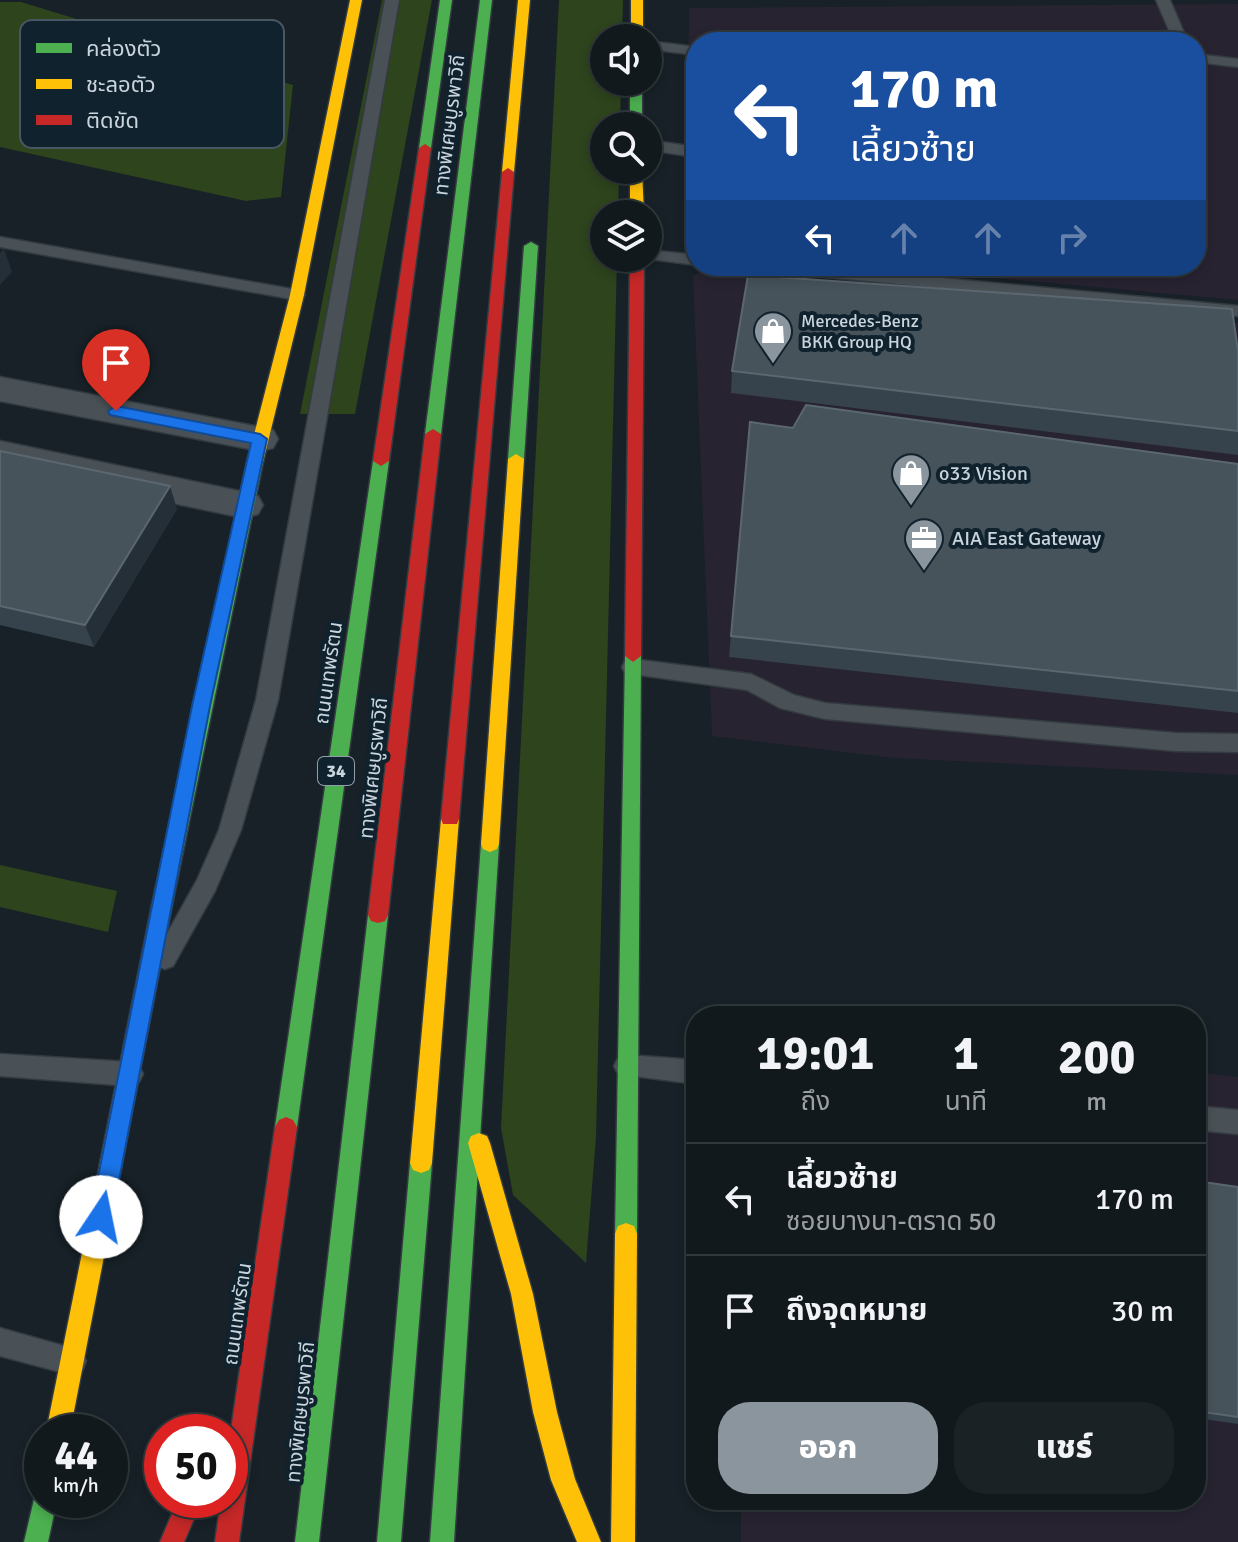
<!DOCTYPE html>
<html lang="th">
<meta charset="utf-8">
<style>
body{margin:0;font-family:Signika,"Noto Sans Thai",sans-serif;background:#1a2226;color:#f1f3f6;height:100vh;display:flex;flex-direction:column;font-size:30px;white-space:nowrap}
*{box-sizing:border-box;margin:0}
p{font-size:26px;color:#9ca0a4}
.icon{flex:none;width:44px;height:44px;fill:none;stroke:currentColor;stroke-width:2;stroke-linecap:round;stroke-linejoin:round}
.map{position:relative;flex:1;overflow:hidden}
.details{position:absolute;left:686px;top:1006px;width:520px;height:504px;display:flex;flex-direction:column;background:#11191d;border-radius:32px;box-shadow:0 4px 12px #0003,0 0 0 2px #30383b}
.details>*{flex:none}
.top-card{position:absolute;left:686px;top:32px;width:520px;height:244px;border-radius:32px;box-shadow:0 4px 12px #0003,0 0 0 2px #30383b;background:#1a4fa0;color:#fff;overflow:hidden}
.controls{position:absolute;left:590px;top:24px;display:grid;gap:16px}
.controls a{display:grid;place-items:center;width:72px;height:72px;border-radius:50%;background:#11191d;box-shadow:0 4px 12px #0003,0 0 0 2px #30383b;font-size:40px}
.speed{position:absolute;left:24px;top:1414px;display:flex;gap:16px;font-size:40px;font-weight:700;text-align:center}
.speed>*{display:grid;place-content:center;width:104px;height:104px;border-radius:50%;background:#11191d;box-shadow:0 4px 12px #0003,0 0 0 2px #30383b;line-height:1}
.speed small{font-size:20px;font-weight:400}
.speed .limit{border:12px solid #d22;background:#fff;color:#111}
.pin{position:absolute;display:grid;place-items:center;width:68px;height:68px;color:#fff;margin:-82px -34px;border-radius:50% 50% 50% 0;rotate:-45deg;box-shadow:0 0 8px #0007}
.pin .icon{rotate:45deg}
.me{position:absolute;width:88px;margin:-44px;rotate:11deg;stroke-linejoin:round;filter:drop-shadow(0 0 6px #0008)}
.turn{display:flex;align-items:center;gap:28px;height:168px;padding:0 32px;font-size:36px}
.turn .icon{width:104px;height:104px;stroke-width:2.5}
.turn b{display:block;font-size:56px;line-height:68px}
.lanes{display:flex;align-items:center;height:76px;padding:0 32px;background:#0003;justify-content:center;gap:40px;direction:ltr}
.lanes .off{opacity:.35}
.eta{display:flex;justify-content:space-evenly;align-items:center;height:136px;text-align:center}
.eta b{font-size:48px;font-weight:800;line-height:56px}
.primary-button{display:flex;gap:16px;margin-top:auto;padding:16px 32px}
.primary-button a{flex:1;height:92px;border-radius:32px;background:#8b959d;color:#fff;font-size:32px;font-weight:800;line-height:92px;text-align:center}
.primary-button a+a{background:#1a2226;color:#f1f3f6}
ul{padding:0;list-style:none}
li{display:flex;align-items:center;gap:24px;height:112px;padding:0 32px;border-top:2px solid #30383b}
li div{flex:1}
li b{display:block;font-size:30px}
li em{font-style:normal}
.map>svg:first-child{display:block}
.commercial{fill:#282331}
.green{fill:#2d441d}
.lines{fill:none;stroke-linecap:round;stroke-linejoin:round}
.lane-casing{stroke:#333b41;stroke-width:3}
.street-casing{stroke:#333b41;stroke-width:3}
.fast-casing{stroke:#333b41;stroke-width:3}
.slow-casing{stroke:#333b41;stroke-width:3}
.jam-casing{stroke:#333b41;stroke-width:3}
.lane{fill:#495156;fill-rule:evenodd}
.street{fill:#495156;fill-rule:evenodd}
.fast{fill:#4caf50;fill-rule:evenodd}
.slow{fill:#ffc107;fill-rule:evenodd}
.jam{fill:#c62828;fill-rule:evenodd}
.wall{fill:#37434c}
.shaded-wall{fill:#242f37}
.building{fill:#47535b;stroke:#5b6770;stroke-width:2}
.route{fill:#1a73e8;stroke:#114b97;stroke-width:2}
.labels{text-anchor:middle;stroke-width:8;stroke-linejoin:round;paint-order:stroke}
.far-poi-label{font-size:18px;fill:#c9d4dc;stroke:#10222e;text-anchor:start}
.shield{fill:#10222e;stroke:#929fa8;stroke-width:2}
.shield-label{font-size:18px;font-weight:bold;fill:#c9d4dc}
.street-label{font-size:20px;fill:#c9d4dc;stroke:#10222e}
.poi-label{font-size:20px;fill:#c9d4dc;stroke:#10222e;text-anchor:start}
.key{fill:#10222e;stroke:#485762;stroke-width:2}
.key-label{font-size:22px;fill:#c9d4dc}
</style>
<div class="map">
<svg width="1238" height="1542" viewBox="0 0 1238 1542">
<rect width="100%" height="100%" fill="#172127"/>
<g class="commercial">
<polygon points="1238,4 1238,300 863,266 1196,266 1196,42 696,42 696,251 686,250 689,8"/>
<polygon points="703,270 1238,323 1238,775 895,758 712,736 693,276"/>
<polygon points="1196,1072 1238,1077 1238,1542 741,1542 741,1500 1196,1500"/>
</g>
<g class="green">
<polygon points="382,0 432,0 355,414 300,414"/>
<polygon points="559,0 623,0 622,38 604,38 604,82 621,82 620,126 604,126 604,170 619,170 618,214 604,214 604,258 617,258 596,1137 586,1263 513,1195 501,1128"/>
<polygon points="0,2 21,2 293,85 281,197 246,201 0,147"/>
<polygon points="0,865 117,891 108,932 0,907"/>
</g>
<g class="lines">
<defs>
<g id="lane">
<polygon points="385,0 399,0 278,700 241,830 215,891 173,966 165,969 157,966 153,959 197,880 219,830 256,700"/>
<polygon points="1156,0 1170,0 1188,42 1174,42"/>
<polygon points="648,41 696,47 696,55 648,49"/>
<polygon points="1196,54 1238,59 1238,67 1196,62"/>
<polygon points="648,140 696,147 696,157 648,150"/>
<polygon points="0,237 297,290 305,295 297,300 0,247"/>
<polygon points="648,250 696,255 696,265 642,258 648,258"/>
<polygon points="754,266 815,266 1238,306 1238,316 762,271"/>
<polygon points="632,659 751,674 794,695 825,703 1176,733 1238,734 1238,752 1176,751 825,719 780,708 747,690 625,673 622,667 625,661"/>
<polygon points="0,1054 130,1062 139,1066 143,1074 139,1082 130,1086 0,1076"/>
<polygon points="627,1055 696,1060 696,1084 618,1074 614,1066 618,1058"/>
<polygon points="1196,1106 1238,1110 1238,1134 1196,1130"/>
<polygon points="0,1328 82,1351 86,1361 82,1371 72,1375 0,1356"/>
</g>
<g id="street">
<polygon points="0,377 260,427 273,430 278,439 273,448 260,451 0,401"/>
<polygon points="0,441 244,492 258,496 263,505 258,514 244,518 0,467"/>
</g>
<g id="fast">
<polygon points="440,0 452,0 431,148 425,152 419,148"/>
<polygon points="480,0 492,0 441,434 433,439 425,434"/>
<rect x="630" y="82" width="12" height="44"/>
<polygon points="531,242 538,246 524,459 516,464 508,459 524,246"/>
<polygon points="381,456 389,461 297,1127 293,1134 286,1137 279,1134 275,1127 373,461"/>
<polygon points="255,457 263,462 172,905 169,911 162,913 155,911 152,905 247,462"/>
<polygon points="633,650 641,656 637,1234 634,1242 626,1245 618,1242 615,1234 625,656"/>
<polygon points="490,836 497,839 499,844 454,1542 430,1542 481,844 483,839"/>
<polygon points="378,907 385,909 388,915 319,1542 295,1542 368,915 371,909"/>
<polygon points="421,1153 429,1156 432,1163 401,1542 377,1542 410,1163 413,1156"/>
<polygon points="42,1489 42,1500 57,1500 48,1542 24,1542 36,1491"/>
</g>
<g id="slow">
<polygon points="350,0 362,0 304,295 263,462 255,467 247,462 290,295"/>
<polygon points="518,0 530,0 514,172 508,176 502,172"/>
<rect x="631" y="0" width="12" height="38"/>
<polygon points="630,170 642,170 644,214 630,214"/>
<polygon points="516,454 524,459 499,844 497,849 490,852 483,849 481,844 508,459"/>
<polygon points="450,811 457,814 459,819 432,1163 429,1170 421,1173 413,1170 410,1163 441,819 443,814"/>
<polygon points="162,897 169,899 172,905 70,1432 46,1432 152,905 155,899"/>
<polygon points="479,1133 487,1136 490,1143 533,1294 557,1412 575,1479 601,1542 577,1542 551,1480 533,1412 511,1294 468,1143 471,1136"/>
<polygon points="626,1223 634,1226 637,1234 635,1542 611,1542 615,1234 618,1226"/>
</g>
<g id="jam">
<polygon points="425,144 431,148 389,461 381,466 373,461 419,148"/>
<polygon points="508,168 514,172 459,819 457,824 443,824 441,819 502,172"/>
<polygon points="630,258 644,258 641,656 633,662 625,656"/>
<polygon points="433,429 441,434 388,915 385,921 378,923 371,921 368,915 425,434"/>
<polygon points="286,1117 293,1120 297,1127 239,1542 215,1542 221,1500 230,1500 230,1437 275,1127 279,1120"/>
<polygon points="178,1500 202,1500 184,1542 160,1542"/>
</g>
</defs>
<use href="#lane" class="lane-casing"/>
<use href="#street" class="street-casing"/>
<use href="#fast" class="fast-casing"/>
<use href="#slow" class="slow-casing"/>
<use href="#jam" class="jam-casing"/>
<use href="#lane" class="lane"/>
<use href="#street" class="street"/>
<use href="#fast" class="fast"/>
<use href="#slow" class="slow"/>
<use href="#jam" class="jam"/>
</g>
<g class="wall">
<polygon points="1238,351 1238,455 731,393 732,371"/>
<polygon points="750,422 793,428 1238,464 1238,713 729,657"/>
<polygon points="0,451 177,509 94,647 0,625"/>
<polygon points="1196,1181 1238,1187 1238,1424 1196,1418"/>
</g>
<g class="shaded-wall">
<polygon points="4,249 12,272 0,285 0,253"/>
<polygon points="170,486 177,509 94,647 85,625"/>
</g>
<g class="building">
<polygon points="748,275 1232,309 1238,351 1238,431 732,371"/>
<polygon points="806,405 1238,464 1238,691 731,636 750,422 793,428"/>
<polygon points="0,451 170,486 85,625 0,606"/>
<polygon points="1196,1181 1238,1187 1238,1417 1196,1411"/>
</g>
<polygon class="route" points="116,406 260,434 267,439 210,706 112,1217 108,1225 101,1228 93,1225 90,1217 192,706 251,443 110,415 108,411"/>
<defs>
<symbol id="shop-pin" viewBox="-11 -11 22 30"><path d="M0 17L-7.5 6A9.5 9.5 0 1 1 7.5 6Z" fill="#8b959d" stroke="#10222e"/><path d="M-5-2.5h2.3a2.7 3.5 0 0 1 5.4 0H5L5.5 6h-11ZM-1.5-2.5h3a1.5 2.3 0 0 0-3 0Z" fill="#fff"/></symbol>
<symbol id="office-pin" viewBox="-11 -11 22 30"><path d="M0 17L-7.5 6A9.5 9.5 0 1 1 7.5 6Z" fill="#8b959d" stroke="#10222e"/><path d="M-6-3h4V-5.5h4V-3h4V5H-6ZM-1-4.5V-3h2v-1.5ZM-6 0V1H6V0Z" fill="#fff"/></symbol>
</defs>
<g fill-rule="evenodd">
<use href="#shop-pin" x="751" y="309" width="44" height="60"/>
<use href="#shop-pin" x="889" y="451" width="44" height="60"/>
<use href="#office-pin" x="902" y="516" width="44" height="60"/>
</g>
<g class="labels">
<g class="far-poi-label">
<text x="801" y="327">Mercedes-Benz<tspan x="801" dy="21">BKK Group HQ</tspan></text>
</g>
<rect class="shield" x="318" y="757" width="36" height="28" rx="6"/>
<g class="shield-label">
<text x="336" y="777">34</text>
</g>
<g class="street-label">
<text transform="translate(449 125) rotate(-83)" y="7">ทางพิเศษบูรพาวิถี</text>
<text transform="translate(328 673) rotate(-82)" y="7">ถนนเทพรัตน</text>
<text transform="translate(373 768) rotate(-84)" y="7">ทางพิเศษบูรพาวิถี</text>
<text transform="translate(237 1314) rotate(-82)" y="7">ถนนเทพรัตน</text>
<text transform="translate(300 1412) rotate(-84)" y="7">ทางพิเศษบูรพาวิถี</text>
</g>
<g class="poi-label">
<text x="939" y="480">o33 Vision</text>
<text x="952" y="545">AIA East Gateway</text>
</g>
</g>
<rect x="20" y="20" width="264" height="128" rx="12" class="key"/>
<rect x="36" y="43" width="36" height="10" fill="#4caf50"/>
<rect x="36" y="79" width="36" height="10" fill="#ffc107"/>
<rect x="36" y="115" width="36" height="10" fill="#c62828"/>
<g class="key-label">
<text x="86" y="56">คล่องตัว</text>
<text x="86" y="92">ชะลอตัว</text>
<text x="86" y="128">ติดขัด</text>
</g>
</svg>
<div class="controls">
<a><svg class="icon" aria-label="sound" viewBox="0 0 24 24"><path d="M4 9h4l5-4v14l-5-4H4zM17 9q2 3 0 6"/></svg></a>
<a><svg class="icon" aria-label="search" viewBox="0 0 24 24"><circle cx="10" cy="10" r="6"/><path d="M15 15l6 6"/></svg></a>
<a><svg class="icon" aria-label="layers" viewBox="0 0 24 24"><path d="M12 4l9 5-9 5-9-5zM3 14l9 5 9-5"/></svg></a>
</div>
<div class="speed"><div>44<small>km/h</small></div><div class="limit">50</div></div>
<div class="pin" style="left:116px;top:411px;background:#d93025"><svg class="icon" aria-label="arrive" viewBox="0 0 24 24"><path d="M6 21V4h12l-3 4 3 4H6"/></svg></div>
<svg class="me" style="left:101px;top:1217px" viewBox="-20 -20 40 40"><circle r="19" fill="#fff"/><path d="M0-13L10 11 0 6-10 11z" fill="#1a73e8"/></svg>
<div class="top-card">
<div class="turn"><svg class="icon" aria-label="left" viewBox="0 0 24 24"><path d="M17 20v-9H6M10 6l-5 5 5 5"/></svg><div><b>170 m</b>เลี้ยวซ้าย</div></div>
<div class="lanes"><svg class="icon" aria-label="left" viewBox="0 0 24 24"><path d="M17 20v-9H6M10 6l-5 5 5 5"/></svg><svg class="icon off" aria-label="ahead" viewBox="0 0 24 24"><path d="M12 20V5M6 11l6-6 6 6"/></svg><svg class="icon off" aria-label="ahead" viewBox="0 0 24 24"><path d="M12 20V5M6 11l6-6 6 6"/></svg><svg class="icon off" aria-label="right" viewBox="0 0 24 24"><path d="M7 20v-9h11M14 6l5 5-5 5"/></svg></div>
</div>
<section class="details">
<div class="eta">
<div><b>19:01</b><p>ถึง</p></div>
<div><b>1</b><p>นาที</p></div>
<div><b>200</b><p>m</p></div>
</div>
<ul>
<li><svg class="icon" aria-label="left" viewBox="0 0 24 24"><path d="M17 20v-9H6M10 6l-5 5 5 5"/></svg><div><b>เลี้ยวซ้าย</b><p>ซอยบางนา-ตราด 50</p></div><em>170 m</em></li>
<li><svg class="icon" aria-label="arrive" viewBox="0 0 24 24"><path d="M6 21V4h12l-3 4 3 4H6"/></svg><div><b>ถึงจุดหมาย</b></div><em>30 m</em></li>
</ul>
<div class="primary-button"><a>ออก</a><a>แชร์</a></div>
</section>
</div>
